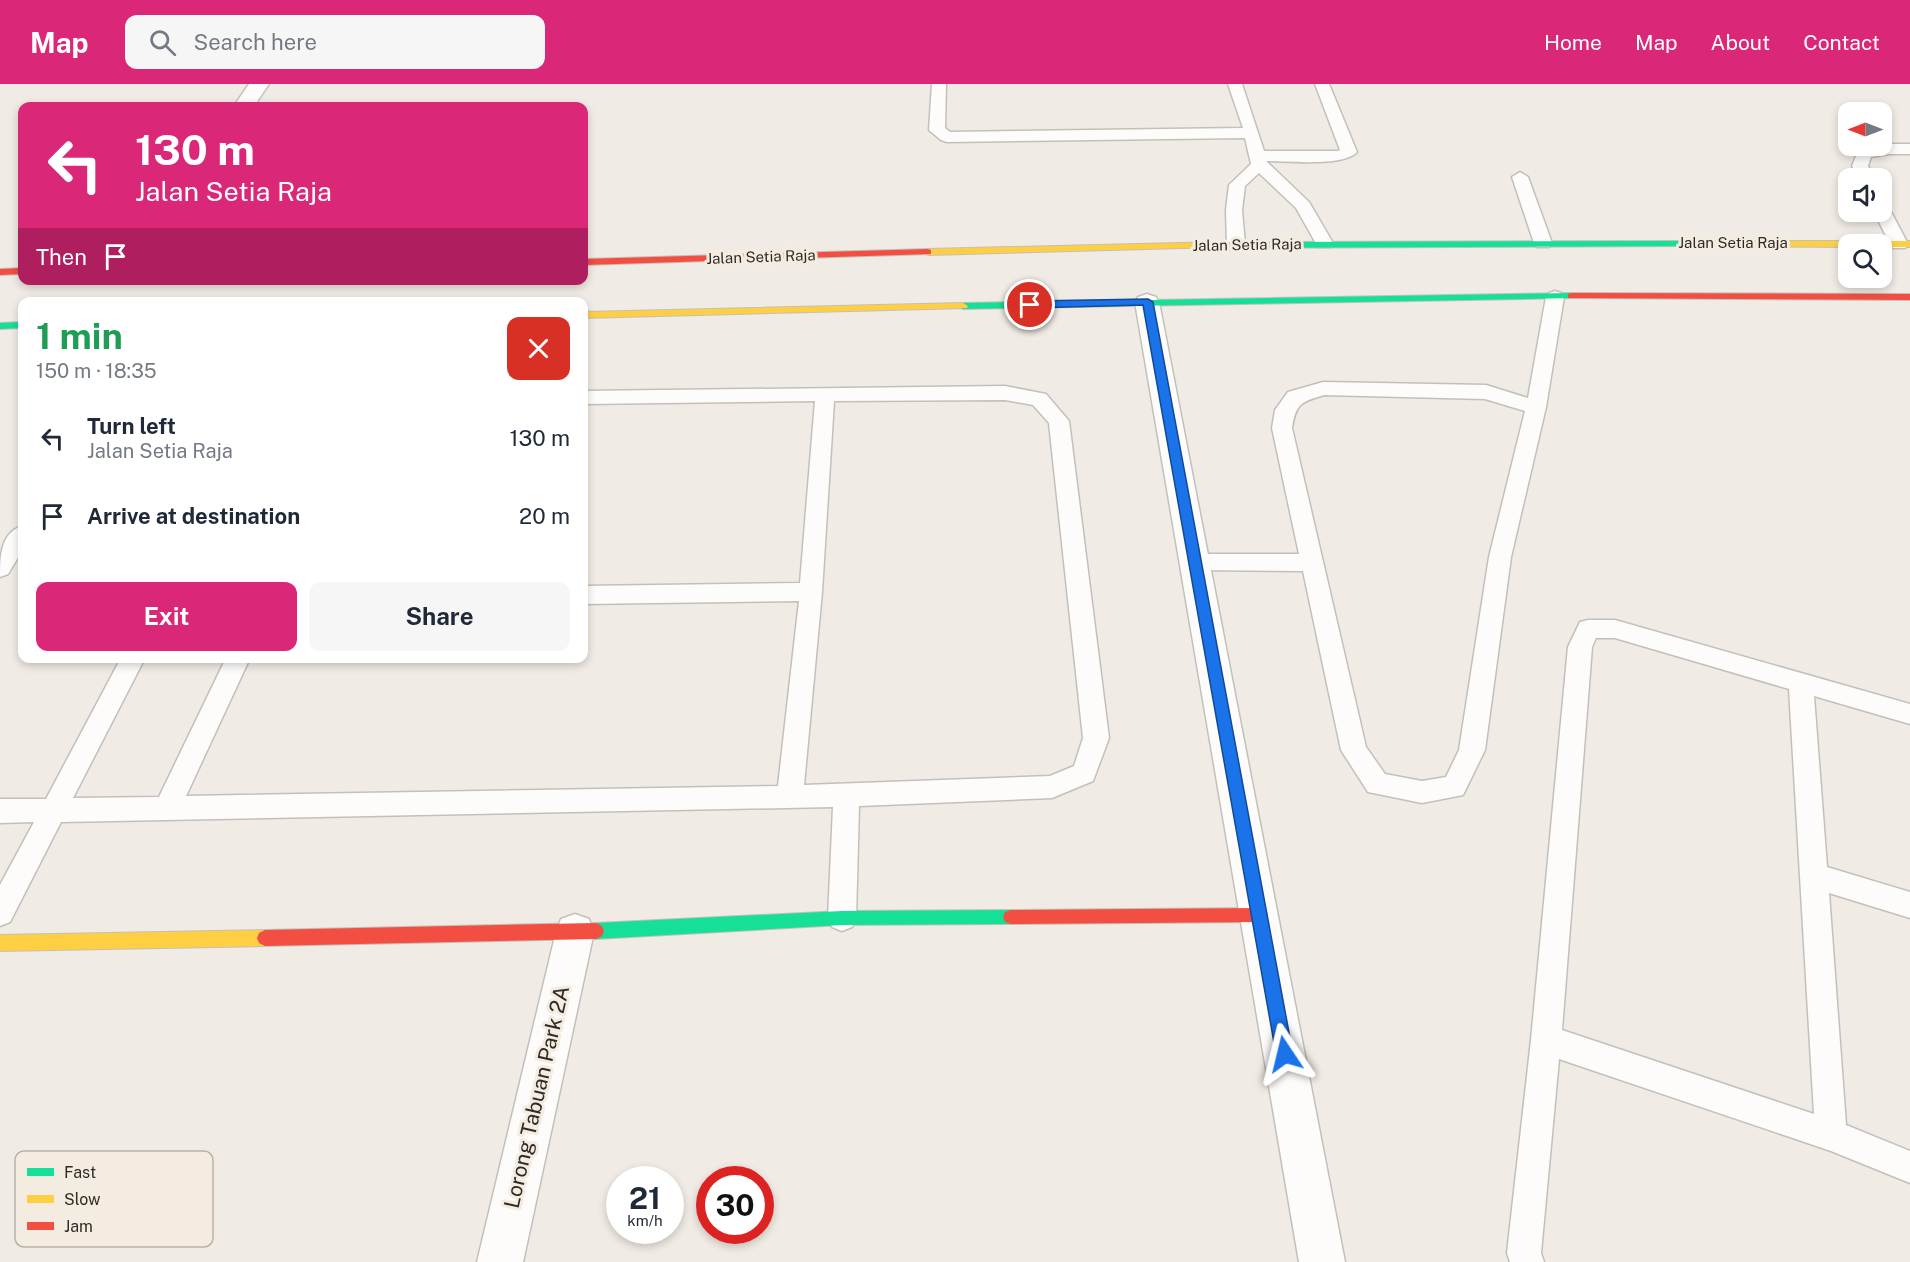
<!DOCTYPE html>
<meta charset="utf-8">
<style>
body{margin:0;font-family:"Public Sans",sans-serif;background:#f6f6f7;color:#1f2937;height:100vh;display:flex;flex-direction:column;font-size:22px;white-space:nowrap}
*{box-sizing:border-box;margin:0}
p{font-size:20px;color:#747a83}
.icon{flex:none;width:33px;height:33px;fill:none;stroke:currentColor;stroke-width:2;stroke-linecap:round;stroke-linejoin:round}
.map{position:relative;flex:1;overflow:hidden}
.drawer{position:absolute;left:18px;top:213px;width:570px;height:366px;display:flex;flex-direction:column;background:#fff;border-radius:12px;box-shadow:0 3px 9px #0003}
.drawer>*{flex:none}
.guide{position:absolute;left:18px;top:18px;width:570px;height:183px;border-radius:12px;box-shadow:0 3px 9px #0003;background:#db2777;color:#fff;overflow:hidden}
.needle{width:39px;rotate:270deg}
.fabs{position:absolute;left:1838px;top:18px;display:grid;gap:12px}
.fabs a{display:grid;place-items:center;width:54px;height:54px;border-radius:12px;background:#fff;box-shadow:0 3px 9px #0003;font-size:30px}
.speed{position:absolute;left:606px;top:1082px;display:flex;gap:12px;font-size:30px;font-weight:700;text-align:center}
.speed>*{display:grid;place-content:center;width:78px;height:78px;border-radius:50%;background:#fff;box-shadow:0 3px 9px #0003;line-height:1}
.speed small{font-size:15px;font-weight:400}
.speed .limit{border:9px solid #d22;background:#fff;color:#111}
.pin{position:absolute;display:grid;place-items:center;width:51px;height:51px;color:#fff;margin:-26px;border:3px solid #fff;border-radius:50%;box-shadow:0 2px 6px #0007}
.me{position:absolute;width:66px;margin:-33px;rotate:350deg;stroke-linejoin:round;filter:drop-shadow(0 0 4px #0008)}
.turn{display:flex;align-items:center;gap:21px;height:126px;padding:0 18px;font-size:27px}
.turn .icon{width:78px;height:78px;stroke-width:2.5}
.turn b{display:block;font-size:42px;line-height:51px}
.then{display:flex;align-items:center;height:57px;padding:0 18px;background:#0003;gap:12px;font-size:22px}
.round{display:grid;place-items:center;flex:none;width:63px;height:63px;border-radius:12px;background:#f6f6f7}
.summary{display:flex;align-items:center;justify-content:space-between;height:102px;padding:0 18px}
h1{font-size:36px;font-weight:700;line-height:45px;color:#1e9e55}
.cta{display:flex;gap:12px;margin-top:auto;padding:12px 18px}
.cta a{flex:1;height:69px;border-radius:12px;background:#db2777;color:#fff;font-size:24px;font-weight:700;line-height:69px;text-align:center}
.cta a+a{background:#f6f6f7;color:#1f2937}
ul{padding:0;list-style:none}
li{display:flex;align-items:center;gap:18px;height:78px;padding:0 18px}
li div{flex:1}
li b{display:block;font-size:22px}
li em{font-style:normal}
header{display:flex;align-items:center;gap:36px;box-sizing:border-box;height:84px;padding:0 30px;background:#db2777;color:#fff}
header strong{font-size:28px}
nav{display:flex;gap:33px;margin-inline-start:auto;font-size:21px}
.search{width:420px;height:54px;background:#f6f6f7;display:flex;align-items:center;gap:15px;box-sizing:border-box;padding:0 21px;border-radius:12px;color:#747a83;font-size:22px}
.map>svg:first-child{display:block}
.lines{fill:none;stroke-linecap:round;stroke-linejoin:round}
.lane-casing{stroke:#c3c0ba;stroke-width:3}
.street-casing{stroke:#c3c0ba;stroke-width:3}
.fast-casing{stroke:#c3c0ba;stroke-width:2}
.slow-casing{stroke:#c3c0ba;stroke-width:2}
.jam-casing{stroke:#c3c0ba;stroke-width:2}
.lane{fill:#fdfcfb;fill-rule:evenodd}
.street{fill:#fdfcfb;fill-rule:evenodd}
.fast{fill:#16e098;fill-rule:evenodd}
.slow{fill:#ffcf43;fill-rule:evenodd}
.jam{fill:#f24e42;fill-rule:evenodd}
.route{fill:#1a73e8;stroke:#114b97;stroke-width:1.5}
.labels{text-anchor:middle;stroke-width:6;stroke-linejoin:round;paint-order:stroke}
.far-street-label{font-size:15px;fill:#2e2b27;stroke:#f4ece0}
.near-street-label{font-size:21px;fill:#2e2b27;stroke:#f4ece0}
.key{fill:#f4ece0;stroke:#b9b2a8;stroke-width:1.5}
.key-label{font-size:16px;fill:#2e2b27}
</style>
<header>
<strong>Map</strong>
<div class="search"><svg class="icon" aria-label="search" viewBox="0 0 24 24"><circle cx="10" cy="10" r="6"/><path d="M15 15l6 6"/></svg>Search here</div>
<nav><a>Home</a><a>Map</a><a>About</a><a>Contact</a></nav>
</header>
<div class="map">
<svg width="1910" height="1178" viewBox="0 0 1910 1178">
<rect width="100%" height="100%" fill="#f0ebe4"/>
<g class="lines">
<defs>
<g id="lane">
<path d="M932,0h14l-1,44 5,4 293,-4 -15,-44h14l22,67h74l2,-1 -25,-66h14l28,68c-13,15 -71,9 -91,9l43,41 24,41 -3,4h-12l-22,-39 -37,-35 -14,13 -3,24 3,35 -3,4h-12l-3,-4 -1,-35 3,-25 22,-21 -6,-26 -298,4 -6,-2 -12,-10z"/>
<polygon points="1889,60 1910,60 1910,70 1889,70 1871,73 1868,82 1874,94 1858,94 1852,82 1858,67"/>
<polygon points="1520,88 1528,93 1552,159 1549,163 1537,163 1534,159 1512,93"/>
<polygon points="1881,119 1889,124 1908,160 1905,164 1893,164 1890,160 1874,128 1881,128"/>
<path d="M1555,207l6,2 3,4 -18,110 -35,150 -26,193 -22,45 -41,8 -54,-11 -27,-42 -38,-179 -108,-1 -8,-2 -3,-6 3,-6 8,-2h104l-27,-126 3,-18 13,-18 35,-10 163,3 42,13 18,-101 3,-4zM1324,311l161,4 40,12 -36,146 -30,193 -13,27 -24,4 -37,-7 -19,-27 -74,-319c4,-25 9,-26 32,-33z"/>
<path d="M1005,302l41,8 23,27 40,317 -16,43 -41,17 -193,8 -3,112 -4,9 -10,4 -10,-4 -4,-9 5,-111 -772,15 -51,100 -10,4v-41l34,-63 -34,1v-24h46l75,-141h24l-72,140 86,-1 67,-139h24l-64,138 592,-10 21,-185 -215,3v-18l216,-3 15,-182 -231,3v-13zM1005,316l28,5 16,18 34,315 -9,28 -24,10 -246,9 18,-193 12,-191z"/>
<path d="M22,442v25l-14,23 -8,3c0,-19 0,-44 22,-51z"/>
<path d="M1588,536h27l295,84v20l-96,-28 13,171 83,25v26l-81,-25 17,232 64,26v32l-79,-32 -272,-92 -18,194 3,9h-34l-3,-9 24,-213 37,-393 12,-25zM1596,554h19l174,51 25,425 -252,-84 30,-383z"/>
</g>
<g id="street">
<polygon points="249,0 269,0 254,22 234,22"/>
<polygon points="1147,210 1156,213 1159,218 1345,1178 1299,1178 1135,218 1138,213"/>
<polygon points="575,830 589,835 594,848 523,1178 477,1178 556,848 561,835"/>
</g>
<g id="fast">
<polygon points="1688,157 1693,160 1691,162 1219,164 1214,161 1219,158"/>
<polygon points="1572,209 1576,210 1576,214 963,225 958,222 963,219"/>
<polygon points="22,238 22,244 0,245 0,239"/>
<polygon points="1011,826 1017,828 1019,833 1017,838 1011,840 842,841 596,855 590,852 588,847 590,842 596,839 842,827"/>
</g>
<g id="slow">
<polygon points="1688,157 1910,157 1910,163 1881,163 1881,160 1848,160 1848,163 1685,162 1683,160"/>
<polygon points="1219,158 1222,159 1222,163 928,171 923,168 928,165"/>
<polygon points="963,219 968,222 967,224 584,234 584,228"/>
<polygon points="265,846 271,849 273,854 271,859 265,862 0,867 0,851"/>
</g>
<g id="jam">
<polygon points="928,165 931,166 931,170 584,181 584,175"/>
<polygon points="22,184 22,190 0,191 0,185"/>
<polygon points="1572,209 1910,210 1910,216 1568,214 1568,210"/>
<polygon points="1260,824 1266,826 1268,831 1266,836 1260,838 1011,840 1005,838 1003,833 1005,828 1011,826"/>
<polygon points="596,839 602,842 604,847 602,852 596,855 265,862 259,859 257,854 259,849 265,846"/>
</g>
</defs>
<use href="#lane" class="lane-casing"/>
<use href="#street" class="street-casing"/>
<use href="#fast" class="fast-casing"/>
<use href="#slow" class="slow-casing"/>
<use href="#jam" class="jam-casing"/>
<use href="#lane" class="lane"/>
<use href="#street" class="street"/>
<use href="#fast" class="fast"/>
<use href="#slow" class="slow"/>
<use href="#jam" class="jam"/>
</g>
<polygon class="route" points="1148,215 1153,218 1293,970 1291,976 1285,978 1279,976 1276,970 1143,221 1030,224 1025,221 1030,217"/>
<g class="labels">
<g class="far-street-label">
<text x="1733" y="164">Jalan Setia Raja</text>
<text transform="translate(1247 161) rotate(-1)" y="5">Jalan Setia Raja</text>
<text transform="translate(761 173) rotate(-2)" y="5">Jalan Setia Raja</text>
</g>
<g class="near-street-label">
<text transform="translate(537 1013) rotate(-77)" y="7">Lorong Tabuan Park 2A</text>
</g>
</g>
<rect x="15" y="1067" width="198" height="96" rx="9" class="key"/>
<rect x="27" y="1084" width="27" height="8" fill="#16e098"/>
<rect x="27" y="1111" width="27" height="8" fill="#ffcf43"/>
<rect x="27" y="1138" width="27" height="8" fill="#f24e42"/>
<g class="key-label">
<text x="64" y="1094">Fast</text>
<text x="64" y="1121">Slow</text>
<text x="64" y="1148">Jam</text>
</g>
</svg>
<div class="fabs">
<a><svg class="needle" viewBox="-14 -14 28 28"><path d="M0-13l5 13h-10z" fill="#e53935"/><path d="M0 13l5-13h-10z" fill="#747a83"/></svg></a>
<a><svg class="icon" aria-label="sound" viewBox="0 0 24 24"><path d="M4 9h4l5-4v14l-5-4H4zM17 9q2 3 0 6"/></svg></a>
<a><svg class="icon" aria-label="search" viewBox="0 0 24 24"><circle cx="10" cy="10" r="6"/><path d="M15 15l6 6"/></svg></a>
</div>
<div class="speed"><div>21<small>km/h</small></div><div class="limit">30</div></div>
<div class="pin" style="left:1030px;top:221px;background:#d93025"><svg class="icon" aria-label="arrive" viewBox="0 0 24 24"><path d="M6 21V4h12l-3 4 3 4H6"/></svg></div>
<svg class="me" style="left:1285px;top:970px" viewBox="-20 -20 40 40"><path d="M0-17L14 15 0 8-14 15z" fill="#1a73e8" stroke="#fff" stroke-width="4"/></svg>
<div class="guide">
<div class="turn"><svg class="icon" aria-label="left" viewBox="0 0 24 24"><path d="M17 20v-9H6M10 6l-5 5 5 5"/></svg><div><b>130 m</b>Jalan Setia Raja</div></div>
<div class="then">Then<svg class="icon" aria-label="arrive" viewBox="0 0 24 24"><path d="M6 21V4h12l-3 4 3 4H6"/></svg></div>
</div>
<section class="drawer">
<div class="summary"><div><h1>1 min</h1><p>150 m · 18:35</p></div><a class="round" style="background:#d93025;color:#fff"><svg class="icon" aria-label="close" viewBox="0 0 24 24"><path d="M6 6l12 12M18 6L6 18"/></svg></a></div>
<ul>
<li><svg class="icon" aria-label="left" viewBox="0 0 24 24"><path d="M17 20v-9H6M10 6l-5 5 5 5"/></svg><div><b>Turn left</b><p>Jalan Setia Raja</p></div><em>130 m</em></li>
<li><svg class="icon" aria-label="arrive" viewBox="0 0 24 24"><path d="M6 21V4h12l-3 4 3 4H6"/></svg><div><b>Arrive at destination</b></div><em>20 m</em></li>
</ul>
<div class="cta"><a>Exit</a><a>Share</a></div>
</section>
</div>
